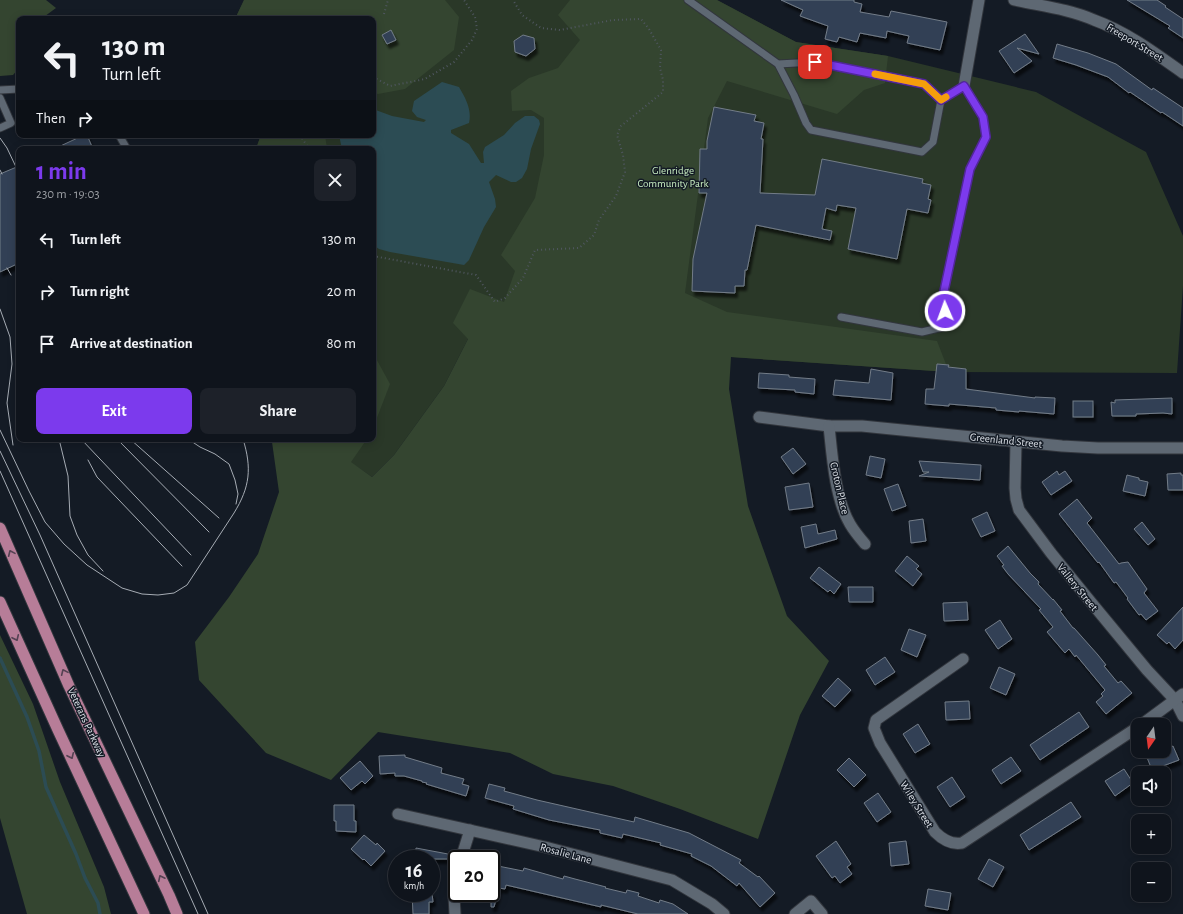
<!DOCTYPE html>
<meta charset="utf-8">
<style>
body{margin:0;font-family:"Alegreya Sans",sans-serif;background:#1d2129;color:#f1f3f6;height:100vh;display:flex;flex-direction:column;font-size:15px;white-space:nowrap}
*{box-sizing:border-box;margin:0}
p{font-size:13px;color:#9b9ea3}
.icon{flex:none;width:22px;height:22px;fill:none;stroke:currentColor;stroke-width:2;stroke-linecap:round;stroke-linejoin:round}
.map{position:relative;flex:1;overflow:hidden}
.panel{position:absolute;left:16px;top:146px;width:360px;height:296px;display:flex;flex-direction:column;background:#0f141c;border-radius:8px;box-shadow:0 2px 10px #0003,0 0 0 1px #2f333b}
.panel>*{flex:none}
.top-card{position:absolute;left:16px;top:16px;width:360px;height:122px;border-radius:8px;box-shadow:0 2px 10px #0003,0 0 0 1px #2f333b;background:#0f141c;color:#f1f3f6;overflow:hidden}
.needle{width:26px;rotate:194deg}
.buttons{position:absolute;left:1131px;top:718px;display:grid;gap:8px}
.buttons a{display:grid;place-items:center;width:40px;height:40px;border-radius:8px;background:#0f141c;box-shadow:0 2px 10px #0003,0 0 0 1px #2f333b;font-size:20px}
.speed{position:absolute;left:388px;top:850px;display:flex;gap:8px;font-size:20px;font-weight:700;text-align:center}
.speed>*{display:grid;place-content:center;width:52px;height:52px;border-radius:50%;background:#0f141c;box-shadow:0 2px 10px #0003,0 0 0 1px #2f333b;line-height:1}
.speed small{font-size:10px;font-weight:400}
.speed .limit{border:2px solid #111;border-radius:6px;background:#fff;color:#111}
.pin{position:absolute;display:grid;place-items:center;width:34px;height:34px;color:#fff;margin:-17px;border-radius:8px;box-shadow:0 2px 6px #0006}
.me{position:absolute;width:44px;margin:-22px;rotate:358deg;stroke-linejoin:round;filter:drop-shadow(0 0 3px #0008)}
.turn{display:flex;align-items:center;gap:14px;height:84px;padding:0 20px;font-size:18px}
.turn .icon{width:52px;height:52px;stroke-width:2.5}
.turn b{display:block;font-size:28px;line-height:34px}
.then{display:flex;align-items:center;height:38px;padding:0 20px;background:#0003;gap:8px;font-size:15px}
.round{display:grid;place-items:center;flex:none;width:42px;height:42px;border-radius:8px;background:#1d2129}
.headline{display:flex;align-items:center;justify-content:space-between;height:68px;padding:0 20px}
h1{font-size:24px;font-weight:700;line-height:30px;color:#7c3aed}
.button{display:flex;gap:8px;margin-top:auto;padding:8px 20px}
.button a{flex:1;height:46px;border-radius:8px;background:#7c3aed;color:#fff;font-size:16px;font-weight:700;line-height:46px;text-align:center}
.button a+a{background:#1d2129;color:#f1f3f6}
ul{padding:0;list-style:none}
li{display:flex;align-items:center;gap:12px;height:52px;padding:0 20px}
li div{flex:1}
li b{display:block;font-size:15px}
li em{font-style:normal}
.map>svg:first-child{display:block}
.green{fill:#2a3828}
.forest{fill:#344530}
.water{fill:#2c4c54}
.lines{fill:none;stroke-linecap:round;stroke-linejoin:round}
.stream{stroke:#2c4c54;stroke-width:3.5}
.building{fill:#314155;stroke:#737c88;filter:url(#shadow)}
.service-casing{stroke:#32363d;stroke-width:9}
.minor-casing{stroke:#32363d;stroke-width:13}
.primary-casing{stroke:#32363d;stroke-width:13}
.path{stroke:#505760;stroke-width:2;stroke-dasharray:1 3;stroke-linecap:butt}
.service{stroke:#5e6873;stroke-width:7}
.minor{stroke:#5e6873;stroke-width:11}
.primary{stroke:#b77d98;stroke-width:11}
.tram{stroke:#a6acb4;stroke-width:1}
.oneway{stroke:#554253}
.route-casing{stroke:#51269a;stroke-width:10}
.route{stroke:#7c3aed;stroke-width:7}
.slow{stroke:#f59e0b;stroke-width:7}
.labels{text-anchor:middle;stroke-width:3;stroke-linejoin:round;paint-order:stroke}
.street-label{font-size:11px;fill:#dde2e9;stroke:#141b25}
.park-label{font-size:11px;fill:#c8edc1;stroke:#141b25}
</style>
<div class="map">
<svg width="1183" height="914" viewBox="0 0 1183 914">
<defs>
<filter id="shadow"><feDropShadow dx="2.5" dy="4.5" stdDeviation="1" flood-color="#0009"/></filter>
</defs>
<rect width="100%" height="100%" fill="#141b25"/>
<polygon class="green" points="244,0 717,0 796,42 888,56 1036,92 1146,152 1183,236 1183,286 1177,373 949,372 468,339 444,386 394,455 372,477 350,462 322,439 373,439 373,149 257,149 256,148 261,135 373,135 373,19 235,19"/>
<g class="forest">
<polygon points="0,0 46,0 56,8 41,19 19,19 19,68 13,75 0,76"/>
<polygon points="244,0 445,0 459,17 454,50 405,89 378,94 373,92 373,19 235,19"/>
<polygon points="570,0 717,0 796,42 888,56 885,83 864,90 837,114 727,81 708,118 685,293 727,312 937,341 949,372 731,357 729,389 748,506 787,616 829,661 800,715 758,839 680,809 613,786 553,774 510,753 378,732 331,780 266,753 199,680 195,642 229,597 258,554 279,492 272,442 273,439 367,439 351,462 372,477 394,455 444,386 468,339 453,323 470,289 504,302 515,271 501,255 535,198 544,155 544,118 531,110 512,111 511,91 529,78 558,68 580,40 558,15"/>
<polygon points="261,135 325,135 327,149 256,149"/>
<polygon points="373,353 390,384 373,428"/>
<polygon points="0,635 33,704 60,782 104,887 111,914 27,914 0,818"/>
</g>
<path class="water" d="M442,82l17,5c7,12 13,23 10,36l-18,7v3l18,11 12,19h3l-1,-11 2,-5 19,-12 11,-12 10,-7h9l5,4 1,4 -9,25 -4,20 -5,9 -6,4h-5l-15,-7 -7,7 6,17 1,8 -12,20 -15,33 -5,5 -74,-13 -11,-3 -6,-4v-96h-31l-3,-14h34v-26l19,7 32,6 2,-2 -9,-3 -5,-6 2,-10z"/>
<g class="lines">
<polyline class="stream" points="0,658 27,717 39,751 46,787 76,854 85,878 98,903 100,914"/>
</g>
<g class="building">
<polygon points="781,0 854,0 854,2 862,4 860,12 889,17 891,11 947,22 940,50 907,43 909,36 887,31 886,38 860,33 857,42 839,37 837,42 825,39 828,26 800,16 803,10"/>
<polygon points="1127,0 1157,0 1166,6 1165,7 1183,19 1183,38 1168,28 1170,26"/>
<polygon points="391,30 396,40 387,44 382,35"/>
<polygon points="1025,34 1039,54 1017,48 1032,61 1014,73 999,51"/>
<polygon points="523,35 534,38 535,49 526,56 515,52 514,41"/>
<polygon points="1057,44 1088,53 1116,64 1152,90 1153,88 1183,108 1183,126 1162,112 1161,113 1130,92 1129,93 1108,77 1076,65 1053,58"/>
<polygon points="714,107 756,115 754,121 764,123 761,139 763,139 760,193 815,195 822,159 923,179 922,183 931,185 928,199 931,200 928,213 907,209 897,259 848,249 856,208 837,205 836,211 826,208 822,229 832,231 830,240 756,225 747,270 745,270 744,286 735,286 735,293 692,291 693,259 707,193 699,193 700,149 707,149 707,141"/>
<polygon points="84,135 87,135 93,149 54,149"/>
<polygon points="19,166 19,263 0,272 0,174"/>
<polygon points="937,364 949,365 948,367 966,369 966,389 1035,398 1035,397 1055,398 1054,414 1019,411 1019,412 996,410 996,408 949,404 949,406 925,404 926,389 934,389"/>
<polygon points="871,369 893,373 891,400 833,395 835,380 869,383"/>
<polygon points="759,373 789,375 789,377 815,379 814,394 795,392 795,390 758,388"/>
<polygon points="1172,398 1172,414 1163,413 1136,414 1136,416 1112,416 1111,402 1115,403 1115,400"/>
<rect x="1073" y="401" width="20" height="16"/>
<polygon points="793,448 806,464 793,474 781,457"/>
<polygon points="870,456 885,459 881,478 866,475"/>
<polygon points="919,461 981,465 980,480 919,476 929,472 923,472"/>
<polygon points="1057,471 1059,475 1065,471 1072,481 1051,495 1042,482"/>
<polygon points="1181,473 1181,475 1183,475 1183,490 1168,490 1167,474"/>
<polygon points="1127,475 1139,478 1139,480 1148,482 1145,496 1123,491"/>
<polygon points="809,483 813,507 789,510 785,487"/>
<polygon points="898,484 906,506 892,511 884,489"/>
<polygon points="1077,499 1092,518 1087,523 1119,564 1121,563 1128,562 1147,589 1144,593 1158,611 1146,620 1141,614 1139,615 1127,599 1128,598 1116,582 1114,583 1099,562 1098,563 1059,514"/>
<polygon points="987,512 995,531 981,537 972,519"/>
<polygon points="923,519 926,541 911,543 909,521"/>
<polygon points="1142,522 1155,539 1148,545 1134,529"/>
<polygon points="816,524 818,534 835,530 837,539 805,548 801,527"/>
<polygon points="1008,546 1030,573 1039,582 1038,584 1053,600 1053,599 1062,610 1060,611 1073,628 1074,628 1098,655 1106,665 1104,666 1118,683 1121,681 1132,693 1106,714 1096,702 1103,696 1101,694 1105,690 1076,655 1075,657 1069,649 1065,653 1047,632 1053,627 1039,610 1041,609 1008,574 1002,566 1004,565 997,556"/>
<polygon points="907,556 919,566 916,569 922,574 913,586 895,571"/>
<polygon points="819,567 841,584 834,594 830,590 828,592 810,578"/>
<polygon points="848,587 873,587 873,602 849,602"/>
<polygon points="967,602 968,620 944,621 943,603"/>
<polygon points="1183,607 1183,640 1175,649 1169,642 1167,644 1157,635"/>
<polygon points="1000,620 1012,639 998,649 985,630"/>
<polygon points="909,629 926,635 917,657 901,650"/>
<polygon points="885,657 895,672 875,685 866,670"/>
<polygon points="999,667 1015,674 1006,695 990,688"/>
<polygon points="838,678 851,690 835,707 822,696"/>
<polygon points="969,701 970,719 946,720 945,702"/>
<polygon points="1079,712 1089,727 1040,760 1030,745"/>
<polygon points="918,724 930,744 915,753 903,734"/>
<polygon points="1173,746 1179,760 1152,770 1146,755 1155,751 1164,751 1164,750"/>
<polygon points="405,755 405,757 442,768 441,773 464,779 462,784 469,786 466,796 426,784 427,783 422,782 422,781 404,776 395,776 395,773 380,774 379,756"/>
<polygon points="1011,757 1021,771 1001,784 992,770"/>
<polygon points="849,758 866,775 854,787 837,770"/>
<polygon points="360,761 373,776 365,784 362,781 351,790 340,778"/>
<polygon points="1124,769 1133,783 1115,796 1105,781"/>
<polygon points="952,777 965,797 950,807 937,787"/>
<polygon points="489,784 505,788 504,791 537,800 634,822 635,817 689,833 741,860 739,863 758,877 759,876 775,893 760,907 739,883 737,886 711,866 691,856 692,854 660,845 661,843 623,834 622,838 609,835 600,833 600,830 549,820 513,809 514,806 485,798"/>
<polygon points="878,793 891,812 877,822 864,803"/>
<polygon points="1071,802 1081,817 1029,850 1020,835"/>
<polygon points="334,805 354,805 354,821 356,821 356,832 336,831 336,821 334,821"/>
<polygon points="364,835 376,845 377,843 385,851 371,866 364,859 363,860 351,849"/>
<polygon points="836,841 851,864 847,867 852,874 840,883 835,876 832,878 816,856"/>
<polygon points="906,841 909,864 891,866 889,843"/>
<polygon points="416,848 448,854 448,859 415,859"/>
<polygon points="989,859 1004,867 993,887 978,879"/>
<polygon points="498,866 523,871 524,868 563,879 564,876 575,879 606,887 605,888 626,893 627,890 639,893 638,896 659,903 660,900 673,904 688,914 638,914 601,905 601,907 506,885 505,889 499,888 494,907 491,907 491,868 497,870"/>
<polygon points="928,889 951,893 948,910 925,906"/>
<polygon points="412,893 432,893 433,902 429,902 429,914 413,914"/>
</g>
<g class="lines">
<defs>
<g id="service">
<polyline points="688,0 778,64 794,95 806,123 811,130 922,152 933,142 941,100 924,84 815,62 778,64"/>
<polyline points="0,90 19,89"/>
<polyline points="0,98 11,123 0,128"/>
<polyline points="119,135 127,149"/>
<polyline points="841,317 922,332 947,326 943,296 970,169 986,137 983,117 964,86 941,100"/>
</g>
<g id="minor">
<path d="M1014,0c27,6 55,9 80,20 33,12 61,33 89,53"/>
<polyline points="964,86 979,0"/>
<polyline points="759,417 829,426 862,426 1062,446 1098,448 1183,448"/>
<path d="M829,426c3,29 6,73 21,98 4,7 9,13 15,20"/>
<polyline points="1016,442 1015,488 1016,499 1019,510 1051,553 1090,601 1147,670 1175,700 1183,716"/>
<path d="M963,659l-87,61 -2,8 6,15 55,89c8,8 16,13 27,11l176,-116"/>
<polyline points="1141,725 1183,694"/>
<polyline points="398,814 545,847 672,880 712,904 724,914"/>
<polyline points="461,859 470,830"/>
<polyline points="455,914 454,896 457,878"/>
<polyline points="795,914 811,901 822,914"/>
</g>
<g id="primary">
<polyline points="0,528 69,686 169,895 177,914"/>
<polyline points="0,602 58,730 144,914"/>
</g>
</defs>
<use href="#service" class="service-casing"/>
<use href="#minor" class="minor-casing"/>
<use href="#primary" class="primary-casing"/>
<g class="path">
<polyline points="384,14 388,0"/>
<polyline points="373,77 390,86 425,79 454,62 472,40 477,29 475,17 464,0"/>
<polyline points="300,135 309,149"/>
<polyline points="373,256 476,275 495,302 505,298 523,278 535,250 579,248 594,235 599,220 616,196 625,172 623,155 617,135 621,126 663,92 663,80 660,68 661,50 649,29 641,19 613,20 560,30 541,28 522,15 513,0"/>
</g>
<use href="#service" class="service"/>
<use href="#minor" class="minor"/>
<use href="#primary" class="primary"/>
<g class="tram">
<polyline points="0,138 7,148 16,167"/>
<polyline points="0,170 2,174"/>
<polyline points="7,268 11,275"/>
<polyline points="0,309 10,337 12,364 7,403 13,445"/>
<path d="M0,430l29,61 16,31 19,22 23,21 35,23 20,6 16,1 16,-2 13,-8 47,-72c16,-26 18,-45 9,-74"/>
<polyline points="59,439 68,476 70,516 77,535 88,555 103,571"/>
<polyline points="81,439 191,555"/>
<polyline points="117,439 209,532"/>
<polyline points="130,439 219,518"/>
<polyline points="188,439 200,447 215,454 229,464 235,480 238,494 236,504"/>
<polyline points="0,451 40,535 208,914"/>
<polyline points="88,460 97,477 182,566"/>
<polyline points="0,471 198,914"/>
</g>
</g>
<defs><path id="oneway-chevron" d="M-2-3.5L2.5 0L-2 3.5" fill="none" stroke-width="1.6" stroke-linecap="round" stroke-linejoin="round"/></defs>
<g class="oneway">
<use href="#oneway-chevron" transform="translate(11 553) rotate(-114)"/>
<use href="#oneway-chevron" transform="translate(16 638) rotate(65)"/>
<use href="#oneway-chevron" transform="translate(64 672) rotate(-114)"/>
<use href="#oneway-chevron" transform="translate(71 756) rotate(65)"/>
<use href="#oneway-chevron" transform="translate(161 878) rotate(-116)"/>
</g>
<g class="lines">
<defs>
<polyline id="route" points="815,62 924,84 941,100 964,86 983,117 986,137 970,169 943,296 945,311"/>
</defs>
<use href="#route" class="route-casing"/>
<use href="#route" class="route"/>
<polyline class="slow" points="875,74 924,84 941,100 946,97"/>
</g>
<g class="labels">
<g class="street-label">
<text transform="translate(1135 42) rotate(31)" y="4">Freeport Street</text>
<text transform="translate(1006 440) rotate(6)" y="4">Greenland Street</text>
<text transform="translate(840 488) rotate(77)" y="4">Croton Place</text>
<text transform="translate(1078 587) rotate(51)" y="4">Vallery Street</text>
<text transform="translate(87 722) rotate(65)" y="4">Veterans Parkway</text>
<text transform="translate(917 804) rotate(58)" y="4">Wiley Street</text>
<text transform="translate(566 853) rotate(15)" y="4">Rosalie Lane</text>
</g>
<g class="park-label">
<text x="673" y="174">Glenridge<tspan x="673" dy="13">Community Park</tspan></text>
</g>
</g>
</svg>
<div class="buttons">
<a><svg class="needle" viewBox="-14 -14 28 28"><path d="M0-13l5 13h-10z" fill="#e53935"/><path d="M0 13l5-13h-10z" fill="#9b9ea3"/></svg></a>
<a><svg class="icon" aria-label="sound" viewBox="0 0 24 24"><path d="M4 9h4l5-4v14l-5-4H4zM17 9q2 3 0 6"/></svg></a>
<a>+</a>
<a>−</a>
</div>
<div class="speed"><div>16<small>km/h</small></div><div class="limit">20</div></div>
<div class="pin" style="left:815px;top:62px;background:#d93025"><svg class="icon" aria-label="arrive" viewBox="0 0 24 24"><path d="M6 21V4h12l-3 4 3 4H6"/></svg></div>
<svg class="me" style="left:945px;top:311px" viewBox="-20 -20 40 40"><circle r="17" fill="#7c3aed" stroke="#fff" stroke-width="3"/><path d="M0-11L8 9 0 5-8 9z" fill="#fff"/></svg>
<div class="top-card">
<div class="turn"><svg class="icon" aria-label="left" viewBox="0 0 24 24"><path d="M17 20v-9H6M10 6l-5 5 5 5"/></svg><div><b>130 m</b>Turn left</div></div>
<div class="then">Then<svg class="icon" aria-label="right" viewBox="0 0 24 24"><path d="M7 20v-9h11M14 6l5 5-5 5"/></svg></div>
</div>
<section class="panel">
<div class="headline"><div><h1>1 min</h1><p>230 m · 19:03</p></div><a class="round"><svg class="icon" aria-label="close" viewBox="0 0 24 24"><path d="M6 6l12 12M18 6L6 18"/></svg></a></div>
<ul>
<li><svg class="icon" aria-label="left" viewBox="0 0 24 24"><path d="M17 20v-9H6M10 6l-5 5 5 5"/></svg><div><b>Turn left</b></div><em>130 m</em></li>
<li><svg class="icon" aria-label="right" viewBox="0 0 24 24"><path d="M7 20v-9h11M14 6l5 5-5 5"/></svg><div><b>Turn right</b></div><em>20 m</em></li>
<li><svg class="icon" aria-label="arrive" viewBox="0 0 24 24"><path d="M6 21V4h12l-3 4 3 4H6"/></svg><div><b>Arrive at destination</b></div><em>80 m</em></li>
</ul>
<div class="button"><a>Exit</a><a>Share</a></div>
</section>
</div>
